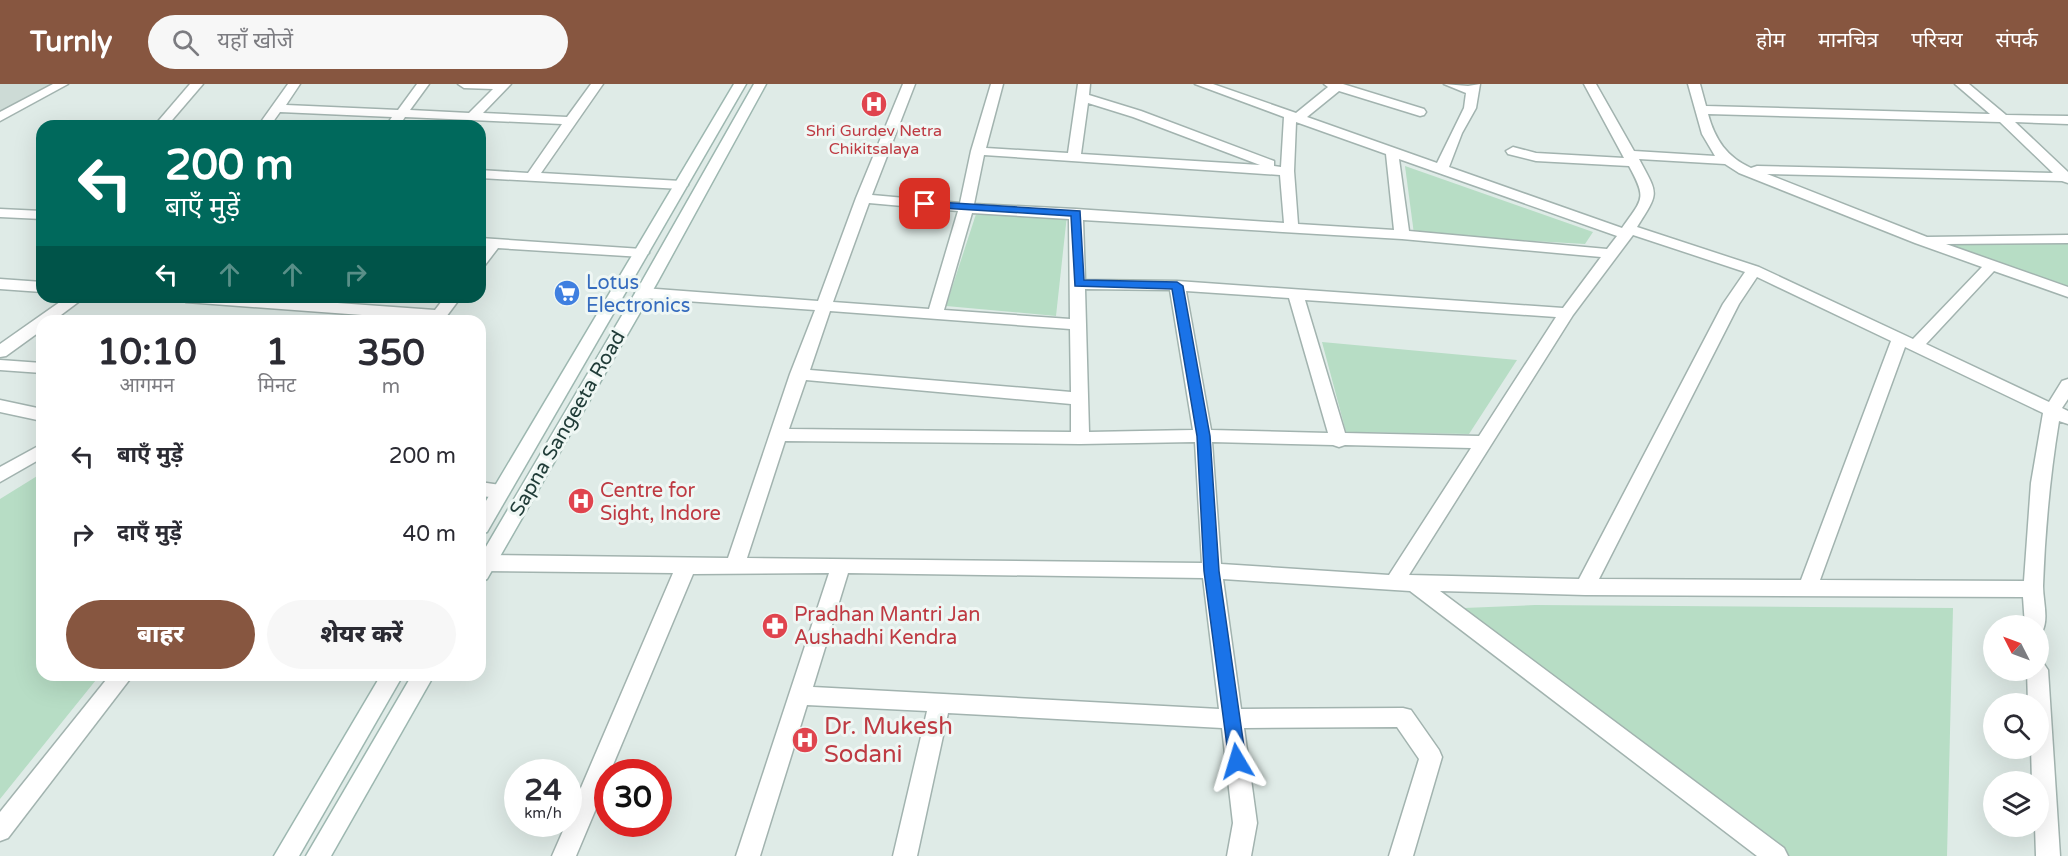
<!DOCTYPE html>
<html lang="hi">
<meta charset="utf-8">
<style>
body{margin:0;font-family:"Varela Round","Noto Sans Devanagari",sans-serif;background:#f7f7f7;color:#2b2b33;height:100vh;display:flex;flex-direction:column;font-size:22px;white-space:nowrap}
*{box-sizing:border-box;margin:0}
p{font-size:20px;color:#7c7c81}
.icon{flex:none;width:33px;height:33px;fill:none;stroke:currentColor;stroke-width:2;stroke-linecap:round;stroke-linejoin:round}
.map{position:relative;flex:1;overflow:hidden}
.details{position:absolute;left:36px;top:231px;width:450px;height:366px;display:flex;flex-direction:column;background:#fff;border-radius:18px;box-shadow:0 6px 24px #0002}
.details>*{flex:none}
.guide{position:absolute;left:36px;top:36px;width:450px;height:183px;border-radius:18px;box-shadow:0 6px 24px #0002;background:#00695c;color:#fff;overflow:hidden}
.needle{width:39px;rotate:312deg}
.fabs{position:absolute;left:1983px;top:531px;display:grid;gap:12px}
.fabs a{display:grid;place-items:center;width:66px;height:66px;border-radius:50%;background:#fff;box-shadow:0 6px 24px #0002;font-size:30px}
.speed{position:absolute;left:504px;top:675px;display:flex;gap:12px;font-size:30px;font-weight:700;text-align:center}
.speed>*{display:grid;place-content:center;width:78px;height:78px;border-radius:50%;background:#fff;box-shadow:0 6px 24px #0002;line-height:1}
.speed small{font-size:15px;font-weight:400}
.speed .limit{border:9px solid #d22;background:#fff;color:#111}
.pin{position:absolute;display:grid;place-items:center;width:51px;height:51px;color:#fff;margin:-26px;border-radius:12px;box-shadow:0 3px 9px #0006}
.me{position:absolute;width:66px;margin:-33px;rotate:353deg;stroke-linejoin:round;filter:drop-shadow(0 0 4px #0008)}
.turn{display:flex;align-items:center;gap:21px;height:126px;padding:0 30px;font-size:27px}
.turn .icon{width:78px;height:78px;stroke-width:2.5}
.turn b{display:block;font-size:42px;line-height:51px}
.lanes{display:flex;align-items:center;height:57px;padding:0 30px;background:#0003;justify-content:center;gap:30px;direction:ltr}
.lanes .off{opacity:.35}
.eta{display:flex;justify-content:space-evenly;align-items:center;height:102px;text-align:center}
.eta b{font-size:36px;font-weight:800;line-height:42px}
.button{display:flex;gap:12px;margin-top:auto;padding:12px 30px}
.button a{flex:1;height:69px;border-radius:36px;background:#875640;color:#fff;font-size:24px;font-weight:800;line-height:69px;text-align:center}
.button a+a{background:#f7f7f7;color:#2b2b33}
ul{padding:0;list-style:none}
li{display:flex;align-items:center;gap:18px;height:78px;padding:0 30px}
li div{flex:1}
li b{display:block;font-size:22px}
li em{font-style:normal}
header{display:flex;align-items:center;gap:36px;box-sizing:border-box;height:84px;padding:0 30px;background:#875640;color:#fff}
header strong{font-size:28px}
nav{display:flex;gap:33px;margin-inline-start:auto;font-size:21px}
.search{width:420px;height:54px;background:#f7f7f7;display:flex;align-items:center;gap:15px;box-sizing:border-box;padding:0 21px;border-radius:33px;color:#7c7c81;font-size:22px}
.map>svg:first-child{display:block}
.built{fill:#cddbd6}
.green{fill:#b7ddc5}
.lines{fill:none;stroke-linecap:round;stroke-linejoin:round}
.street-casing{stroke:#a2b3af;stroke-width:3}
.secondary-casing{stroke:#9db7b0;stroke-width:3}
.street{fill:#fff;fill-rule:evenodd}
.secondary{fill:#fff;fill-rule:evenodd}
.route{fill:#1a73e8;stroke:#114b97;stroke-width:1.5}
.labels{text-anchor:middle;stroke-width:6;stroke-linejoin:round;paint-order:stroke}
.far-health-label{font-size:16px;fill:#be3a42;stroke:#eff7f4}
.shop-label{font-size:20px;fill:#366cbe;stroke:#eff7f4;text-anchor:start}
.street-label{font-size:20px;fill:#1f3b37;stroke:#eff7f4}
.health-label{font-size:20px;fill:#be3a42;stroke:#eff7f4;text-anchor:start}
.near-health-label{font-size:24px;fill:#be3a42;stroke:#eff7f4;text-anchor:start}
</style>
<header>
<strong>Turnly</strong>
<div class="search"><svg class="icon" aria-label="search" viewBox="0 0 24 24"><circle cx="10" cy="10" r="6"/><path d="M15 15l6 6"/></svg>यहाँ खोजें</div>
<nav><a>होम</a><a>मानचित्र</a><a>परिचय</a><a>संपर्क</a></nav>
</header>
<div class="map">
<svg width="2068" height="772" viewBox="0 0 2068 772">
<rect width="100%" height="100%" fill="#dfebe7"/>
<polygon class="built" points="0,0 62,0 0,32"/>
<g class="green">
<polygon points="1405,82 1593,148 1585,160 1414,150"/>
<polygon points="977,127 1067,131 1056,232 946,222"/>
<polygon points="2068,155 2068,208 1920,156"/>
<polygon points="1322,258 1517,276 1469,350 1346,348"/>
<polygon points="42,389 42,591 100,591 0,715 0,415"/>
<polygon points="1535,521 1953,524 1947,772 1785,772 1464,524"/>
</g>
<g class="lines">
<defs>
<g id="street">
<polygon points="53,0 68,0 0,37 0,28"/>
<polygon points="190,0 203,0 167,42 154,42"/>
<polygon points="288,0 300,0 286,21 398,26 417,0 429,0 410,26 469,29 493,5 464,4 458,0 511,0 483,29 567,33 591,0 603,0 541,89 681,97 688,101 681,105 480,94 480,86 528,89 562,40 405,33 399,42 386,42 392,33 280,28 270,42 258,42"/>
<path d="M903,0h12l-43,111 88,8 11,-52 20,-67h12l-17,64 82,5 10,-69h12l-1,11 52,16 133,50v5l7,1 3,-50 -89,-33h18l83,29 32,-26 -4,-3h19l81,25 2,3 -2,3 -4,1 -81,-25 -32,26 130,46 27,-55 2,-15 -22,-9 24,2 12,-2 -4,24 -14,25 -13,34 173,61c21,-30 25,-29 7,-62l-93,-5 -28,-7 -2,-3 7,-4 23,6 88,5 -40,-74h12l38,67 81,5 -13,-22 -14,-50h12l6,22 284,8 -35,-30h14l37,31 62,1v8l-53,-2 53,50v11l-6,-2 -295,-7 160,63 141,-2v8l-122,1 122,43v10l-74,-26 -68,73 123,58 13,-21 6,-2v20l-6,9 6,3v13l-9,-3c-9,55 -14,110 -16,165 0,15 6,33 -1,46l-4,1v-7h-13l-2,-29 -438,-2 -145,-4 344,257 4,8h-31l-347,-265 -187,-12 18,130 162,-1 8,2 28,40 3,7 -29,99h-24l30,-97 -22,-32 -153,1 13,95 -6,33h-24l6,-33 -11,-95 -274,-15 -31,143h-24l34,-145 -120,-6 -47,151h-24l93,-283 -136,1 -83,198h-2v8l-32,76h-24l14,-32h2v-6l105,-245 -193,-2v-16l248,3 62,-184 25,-64 -172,-12 -8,-5 8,-5 175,13 38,-103zM1088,19l45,14 127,48 -179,-11zM1708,30l292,8 53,51 -296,-7 -6,2c-24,-11 -36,-28 -43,-54zM1296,38l90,32 8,76 -96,-6 -4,-53zM984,71l296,20 4,48 -208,-14 -102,-5zM1399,75l218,77 -10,13 -198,-18zM1639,75l86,5 14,9 176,70 67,24 -69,72 -154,-72 -122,-40c23,-36 21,-32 2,-68zM869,119l89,8 -29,98 -96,-7zM972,129l97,6 1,100 -126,-9zM1083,136l319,19 199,18 -38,51 -386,-27 -92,-1zM1633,151l112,37 -22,32 -144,275 -170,-4 164,-260zM1757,193l134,64 -90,239 -202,-1 140,-275zM1085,205l85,1 23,140 -104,2zM1186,207l103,7 39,135 -117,-3zM1305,216l251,17 -77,119 -134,-3zM830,227l240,18 1,63 -261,-22zM1905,263l138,66 -12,70 -7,98 -204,-1zM806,296l265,24v28l-282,-3zM785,357l295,3 115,-2 7,121 -455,-5zM1212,358l121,3 6,2 6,-2 126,3 -82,127 -168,-11zM848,489l355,5 16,131 -406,-22z"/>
<polygon points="0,125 42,127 42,135 0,133"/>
<polygon points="480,154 642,165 649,169 642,173 498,164 485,181 480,182 480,168 484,163 480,162"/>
<polygon points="0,195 42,198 42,208 0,205"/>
<polygon points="67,213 85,213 53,237 42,237 42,246 6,272 0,273 0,260"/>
<polygon points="178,213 253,213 435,226 445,213 461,213 443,237 186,218"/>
<polygon points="0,276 42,279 42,289 0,286"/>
<polygon points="0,316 42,325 42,337 0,328"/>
<polygon points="42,360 42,374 0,398 0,383"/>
<polygon points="480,398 507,402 510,407 507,412 501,414 480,412"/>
<polygon points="2038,578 2044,580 2048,586 2060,772 2036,772 2035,742 2038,742 2038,698 2032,698 2031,664 2038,664 2038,620 2028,620 2027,586 2038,586"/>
<polygon points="110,591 133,591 8,754 0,757 0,728"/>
</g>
<g id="secondary">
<polygon points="734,0 746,0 487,448 480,450 480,427"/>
<polygon points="754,0 766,0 657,199 487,495 480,498 480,473 641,199"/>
<polygon points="381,591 403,591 299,772 274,772"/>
<polygon points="412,591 434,591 331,772 306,772"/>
</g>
</defs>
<use href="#street" class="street-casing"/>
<use href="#secondary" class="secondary-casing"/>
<use href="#street" class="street"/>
<use href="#secondary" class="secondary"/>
</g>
<polygon class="route" points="921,117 1080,127 1084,196 1177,198 1183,202 1210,352 1219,487 1246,677 1243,682 1237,684 1231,682 1229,677 1204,487 1197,352 1172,205 1075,202 1071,132 925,123 919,120"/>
<defs>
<symbol id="hospital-disc" viewBox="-11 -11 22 22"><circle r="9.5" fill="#e0444e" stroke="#eff7f4"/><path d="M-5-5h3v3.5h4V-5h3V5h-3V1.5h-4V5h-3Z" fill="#fff"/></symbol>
<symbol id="supermarket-disc" viewBox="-11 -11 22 22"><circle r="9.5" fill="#3f7fe0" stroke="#eff7f4"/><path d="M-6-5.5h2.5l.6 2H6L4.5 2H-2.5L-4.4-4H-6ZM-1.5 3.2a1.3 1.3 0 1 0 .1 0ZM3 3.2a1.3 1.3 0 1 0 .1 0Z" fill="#fff"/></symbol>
<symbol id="pharmacy-disc" viewBox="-11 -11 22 22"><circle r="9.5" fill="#e0444e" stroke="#eff7f4"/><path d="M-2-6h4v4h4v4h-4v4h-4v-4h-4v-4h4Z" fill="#fff"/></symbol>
</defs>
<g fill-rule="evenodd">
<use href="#hospital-disc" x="859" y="5" width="30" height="30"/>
<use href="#supermarket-disc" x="552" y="194" width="30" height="30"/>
<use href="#hospital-disc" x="566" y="402" width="30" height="30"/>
<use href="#pharmacy-disc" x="760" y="527" width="30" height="30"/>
<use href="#hospital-disc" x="790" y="641" width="30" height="30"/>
</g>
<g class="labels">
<g class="far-health-label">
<text x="874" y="52">Shri Gurdev Netra<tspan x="874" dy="18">Chikitsalaya</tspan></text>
</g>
<g class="shop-label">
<text x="586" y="205">Lotus<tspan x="586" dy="23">Electronics</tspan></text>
</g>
<g class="street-label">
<text transform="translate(567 339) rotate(-60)" y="7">Sapna Sangeeta Road</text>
</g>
<g class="health-label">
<text x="600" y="413">Centre for<tspan x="600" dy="23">Sight, Indore</tspan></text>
<text x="794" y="537">Pradhan Mantri Jan<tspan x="794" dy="23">Aushadhi Kendra</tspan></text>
</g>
<g class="near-health-label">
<text x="824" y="650">Dr. Mukesh<tspan x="824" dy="28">Sodani</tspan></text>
</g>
</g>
</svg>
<div class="fabs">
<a><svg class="needle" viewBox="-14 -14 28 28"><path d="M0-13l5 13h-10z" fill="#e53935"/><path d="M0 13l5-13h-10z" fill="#7c7c81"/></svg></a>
<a><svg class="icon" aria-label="search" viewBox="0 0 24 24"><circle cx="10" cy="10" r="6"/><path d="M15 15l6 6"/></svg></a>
<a><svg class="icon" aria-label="layers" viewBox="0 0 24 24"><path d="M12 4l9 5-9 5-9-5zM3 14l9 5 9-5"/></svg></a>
</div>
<div class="speed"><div>24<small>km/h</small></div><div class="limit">30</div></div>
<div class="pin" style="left:925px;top:120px;background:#d93025"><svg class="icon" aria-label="arrive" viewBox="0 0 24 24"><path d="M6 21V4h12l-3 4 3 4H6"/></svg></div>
<svg class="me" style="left:1237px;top:677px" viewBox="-20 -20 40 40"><path d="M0-17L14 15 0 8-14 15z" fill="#1a73e8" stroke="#fff" stroke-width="4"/></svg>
<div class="guide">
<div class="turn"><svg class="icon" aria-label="left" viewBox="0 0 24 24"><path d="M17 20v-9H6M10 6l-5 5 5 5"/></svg><div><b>200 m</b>बाएँ मुड़ें</div></div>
<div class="lanes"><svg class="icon" aria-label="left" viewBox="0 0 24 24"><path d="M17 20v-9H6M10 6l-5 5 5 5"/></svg><svg class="icon off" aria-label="ahead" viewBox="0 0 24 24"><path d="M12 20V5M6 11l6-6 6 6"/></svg><svg class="icon off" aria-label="ahead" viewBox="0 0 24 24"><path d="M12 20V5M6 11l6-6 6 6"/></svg><svg class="icon off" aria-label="right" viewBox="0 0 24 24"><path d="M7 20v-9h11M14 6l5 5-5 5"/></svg></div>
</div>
<section class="details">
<div class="eta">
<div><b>10:10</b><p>आगमन</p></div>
<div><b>1</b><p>मिनट</p></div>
<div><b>350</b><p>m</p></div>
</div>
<ul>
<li><svg class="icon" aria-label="left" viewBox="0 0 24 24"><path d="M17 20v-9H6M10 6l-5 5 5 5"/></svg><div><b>बाएँ मुड़ें</b></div><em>200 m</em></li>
<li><svg class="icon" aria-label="right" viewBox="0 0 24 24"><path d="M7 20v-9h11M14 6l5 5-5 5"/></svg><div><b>दाएँ मुड़ें</b></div><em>40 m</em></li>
</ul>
<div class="button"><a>बाहर</a><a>शेयर करें</a></div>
</section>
</div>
